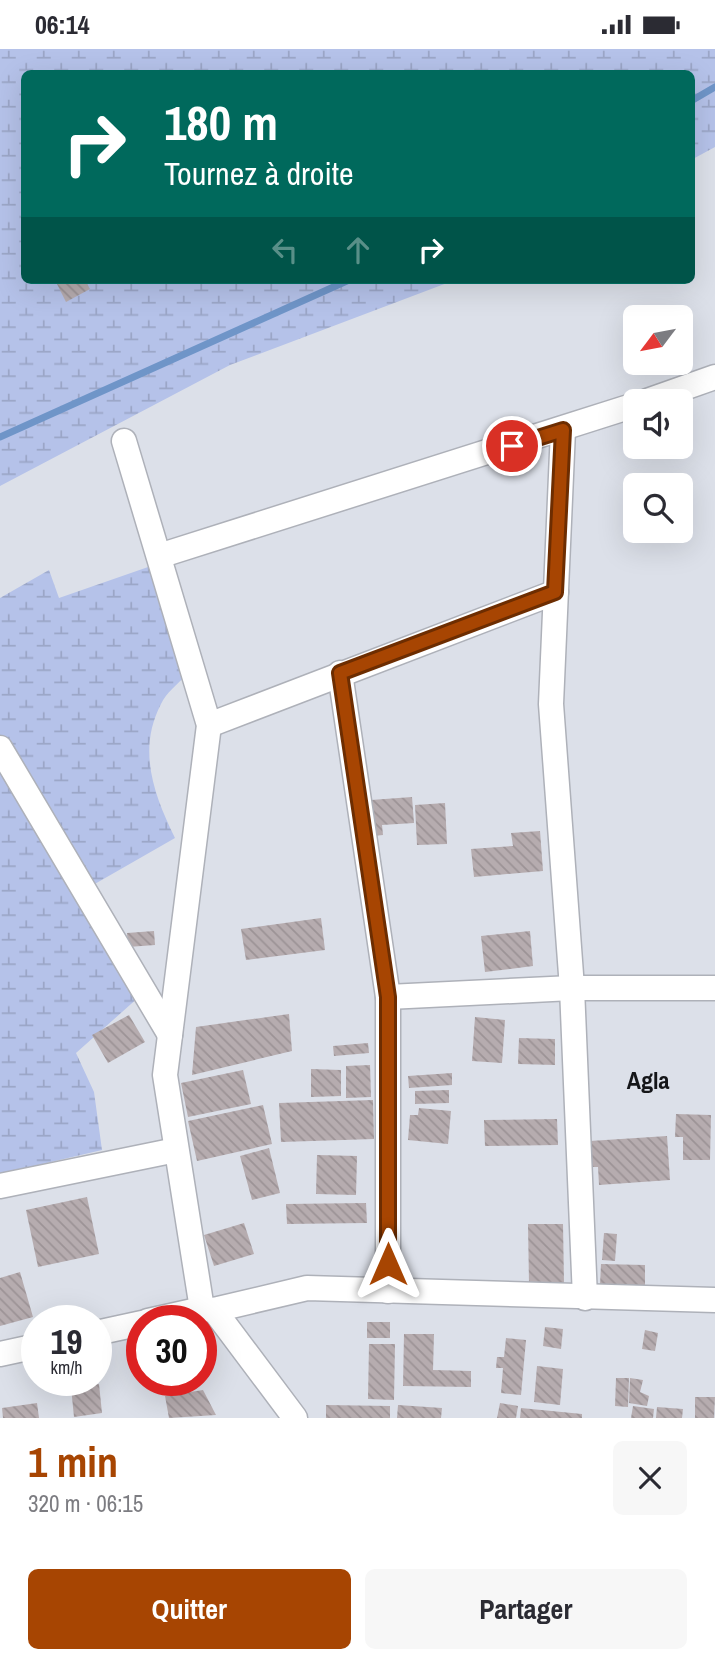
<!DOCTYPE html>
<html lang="fr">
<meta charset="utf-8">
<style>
body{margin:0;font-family:"Archivo Narrow",sans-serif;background:#f7f7f7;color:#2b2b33;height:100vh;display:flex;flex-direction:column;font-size:26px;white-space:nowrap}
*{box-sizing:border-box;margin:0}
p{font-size:23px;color:#7c7c81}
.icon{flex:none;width:38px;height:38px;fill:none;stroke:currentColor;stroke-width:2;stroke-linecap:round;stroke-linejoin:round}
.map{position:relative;height:1369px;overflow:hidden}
.side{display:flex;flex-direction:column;background:#fff;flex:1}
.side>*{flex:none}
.guide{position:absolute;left:21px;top:21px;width:674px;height:214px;border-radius:10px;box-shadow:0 7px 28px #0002;background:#00695c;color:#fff;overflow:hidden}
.needle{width:46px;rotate:238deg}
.buttons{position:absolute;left:623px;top:256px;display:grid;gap:14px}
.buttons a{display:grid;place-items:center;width:70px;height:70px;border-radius:10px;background:#fff;box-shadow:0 7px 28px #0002;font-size:35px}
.speed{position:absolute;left:21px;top:1256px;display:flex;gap:14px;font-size:35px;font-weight:700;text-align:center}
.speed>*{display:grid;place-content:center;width:91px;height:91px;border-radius:50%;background:#fff;box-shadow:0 7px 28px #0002;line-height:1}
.speed small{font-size:18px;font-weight:400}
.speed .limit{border:10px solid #d22;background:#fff;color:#111}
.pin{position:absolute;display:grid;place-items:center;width:60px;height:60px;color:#fff;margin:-30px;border:4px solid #fff;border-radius:50%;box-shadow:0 2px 7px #0007}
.me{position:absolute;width:77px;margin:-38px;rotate:0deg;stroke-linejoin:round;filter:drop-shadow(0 0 5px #0008)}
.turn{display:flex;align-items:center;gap:24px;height:147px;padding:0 28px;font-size:32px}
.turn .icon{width:91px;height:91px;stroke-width:2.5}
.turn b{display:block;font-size:49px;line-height:60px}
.lanes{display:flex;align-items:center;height:66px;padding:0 28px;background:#0003;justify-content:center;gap:35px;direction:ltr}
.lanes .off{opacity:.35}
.round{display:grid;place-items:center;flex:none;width:74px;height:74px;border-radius:10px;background:#f7f7f7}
.headline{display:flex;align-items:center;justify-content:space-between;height:119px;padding:0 28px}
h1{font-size:42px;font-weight:700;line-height:52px;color:#a74502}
.button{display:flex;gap:14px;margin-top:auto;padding:14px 28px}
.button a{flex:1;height:80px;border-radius:10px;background:#a74502;color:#fff;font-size:28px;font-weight:700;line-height:80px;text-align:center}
.button a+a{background:#f7f7f7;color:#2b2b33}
.status{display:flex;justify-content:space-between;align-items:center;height:49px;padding:0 35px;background:#fff;direction:ltr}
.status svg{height:19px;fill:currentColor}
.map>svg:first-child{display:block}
.wetland{fill:url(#wetland-marsh)}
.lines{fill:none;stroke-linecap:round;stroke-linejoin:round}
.stream{stroke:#6f95c8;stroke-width:7}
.building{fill:url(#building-back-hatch)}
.minor-casing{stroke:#aeb1b9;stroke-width:27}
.minor{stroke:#fff;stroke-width:24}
.route-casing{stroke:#6d2d01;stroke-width:18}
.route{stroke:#a74502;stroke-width:12}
.labels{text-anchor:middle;stroke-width:6;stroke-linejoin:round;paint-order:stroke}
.quarter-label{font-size:24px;font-weight:bold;fill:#151619;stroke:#dce0e9}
</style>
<div class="status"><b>06:14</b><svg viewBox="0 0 49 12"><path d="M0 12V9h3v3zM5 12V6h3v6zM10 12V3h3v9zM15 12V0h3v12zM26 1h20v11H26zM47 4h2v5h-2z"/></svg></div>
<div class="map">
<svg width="715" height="1369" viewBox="0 0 715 1369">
<defs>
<pattern id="wetland-marsh" width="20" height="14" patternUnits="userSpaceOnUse" patternTransform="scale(1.75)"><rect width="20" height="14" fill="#b5c2e9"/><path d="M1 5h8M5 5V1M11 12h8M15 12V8" fill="none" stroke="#9ba6c7"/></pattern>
<pattern id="building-back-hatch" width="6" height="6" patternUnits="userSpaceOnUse" patternTransform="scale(1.75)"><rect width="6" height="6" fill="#b6acaf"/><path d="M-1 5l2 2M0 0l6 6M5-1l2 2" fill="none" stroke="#9c9396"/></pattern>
</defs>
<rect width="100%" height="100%" fill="#dce0e9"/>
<g class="wetland">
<polygon points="0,0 715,0 715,98 691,111 691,24 24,24 24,231 455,231 230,316 0,437"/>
<path d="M151,517l35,109c-8,9 -20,18 -25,29 -24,46 -7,91 14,134l-82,47 56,103 -73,65 18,39 8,58 -102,24v-576l49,-28 10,28z"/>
</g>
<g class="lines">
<g class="stream">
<polyline points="691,52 715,38"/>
<polyline points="0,388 349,231"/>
</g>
</g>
<g class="building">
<polygon points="55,231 85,231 90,240 66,253"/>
<polygon points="412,748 414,774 382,776 383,786 373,787 371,751"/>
<polygon points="445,754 447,795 417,796 415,756"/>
<polygon points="540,782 543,822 474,828 471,800 513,797 511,784"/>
<polygon points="321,869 325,901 246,911 241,880"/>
<polygon points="154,882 155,896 128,898 127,884"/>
<polygon points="530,882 533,917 485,923 481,887"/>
<polygon points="289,965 292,1002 192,1026 196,978"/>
<polygon points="129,966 145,993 108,1014 92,986"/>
<polygon points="475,968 505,971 502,1014 472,1012"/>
<polygon points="519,989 555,990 555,1016 518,1015"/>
<polygon points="368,994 369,1004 334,1007 333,997"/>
<polygon points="370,1016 371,1048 346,1049 346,1017"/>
<polygon points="311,1020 341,1021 341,1047 311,1048"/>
<polygon points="243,1021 251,1055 188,1068 181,1034"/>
<polygon points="452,1024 452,1036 409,1039 408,1027"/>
<polygon points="449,1041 449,1054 415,1055 415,1042"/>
<polygon points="373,1051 374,1090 281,1093 279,1054"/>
<polygon points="263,1056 272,1095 197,1112 188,1072"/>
<polygon points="419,1059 451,1062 448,1095 408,1091 410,1066 418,1066"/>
<polygon points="676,1065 711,1066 710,1111 683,1111 683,1088 675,1088"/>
<polygon points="557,1070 558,1096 485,1097 484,1071"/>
<polygon points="667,1087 670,1131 599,1136 598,1118 592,1118 590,1092"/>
<polygon points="269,1099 280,1144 252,1151 240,1107"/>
<polygon points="317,1106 357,1107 356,1146 316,1145"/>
<polygon points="87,1148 99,1205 38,1218 26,1161"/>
<polygon points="366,1154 367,1174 287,1175 286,1155"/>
<polygon points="244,1174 254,1205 214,1217 204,1186"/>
<polygon points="528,1175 563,1175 564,1235 529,1235"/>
<polygon points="604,1184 617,1185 615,1212 602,1211"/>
<polygon points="601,1215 645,1216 645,1237 600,1236"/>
<polygon points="20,1223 33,1268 0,1277 0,1229"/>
<rect x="367" y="1273" width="23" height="16"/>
<polygon points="545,1278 563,1280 561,1300 543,1297"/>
<polygon points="645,1281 658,1284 655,1302 642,1300"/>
<polygon points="404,1285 434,1285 433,1321 471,1322 471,1338 403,1337"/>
<polygon points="506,1289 526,1291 521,1346 501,1344 503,1319 496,1319 497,1308 504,1308"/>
<polygon points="369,1295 395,1295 394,1351 368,1350"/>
<polygon points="201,1306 213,1319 201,1324"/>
<polygon points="537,1317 563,1320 560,1356 534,1353"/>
<polygon points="616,1329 629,1329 628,1358 615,1357"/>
<polygon points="630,1329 643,1331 640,1343 649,1347 647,1357 629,1354"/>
<polygon points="99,1335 102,1364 74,1368 71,1338"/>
<polygon points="203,1341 216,1366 169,1369 165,1347"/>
<polygon points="695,1348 715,1348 714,1369 695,1369"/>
<polygon points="37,1354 39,1369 3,1369 2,1359"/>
<polygon points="500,1354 518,1357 516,1369 497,1369"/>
<polygon points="326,1356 390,1357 390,1369 326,1369"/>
<polygon points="398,1356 442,1359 441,1369 397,1369"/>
<polygon points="633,1357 654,1360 653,1369 631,1369"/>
<polygon points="657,1358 683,1360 682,1369 656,1369"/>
<polygon points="521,1359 582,1365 582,1369 520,1369"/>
</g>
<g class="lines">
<defs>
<g id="minor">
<polyline points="647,352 715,328"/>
<polyline points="563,381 551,655 572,939 585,1249"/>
<polyline points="124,392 209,676 165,1026 202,1260"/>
<polyline points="159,507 635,356"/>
<polyline points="340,624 388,948 388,1242"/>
<polyline points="209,676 556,543"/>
<polyline points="0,699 170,986"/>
<polyline points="388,948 572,939 715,939"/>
<polyline points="0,1137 176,1101"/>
<polyline points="214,1261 295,1369"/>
<polyline points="148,1272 202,1260 214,1261 307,1239 715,1251"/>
<polyline points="96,1284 142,1274"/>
<polyline points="0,1305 37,1297"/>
</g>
</defs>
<use href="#minor" class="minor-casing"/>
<use href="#minor" class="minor"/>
</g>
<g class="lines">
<defs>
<polyline id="route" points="388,1215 388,948 340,624 555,543 563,381 512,397"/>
</defs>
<use href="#route" class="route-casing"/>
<use href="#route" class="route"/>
</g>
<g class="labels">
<g class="quarter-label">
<text x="648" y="1040">Agla</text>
</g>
</g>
</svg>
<div class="buttons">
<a><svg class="needle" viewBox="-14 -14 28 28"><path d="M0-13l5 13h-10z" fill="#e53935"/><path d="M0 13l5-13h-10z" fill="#7c7c81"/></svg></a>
<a><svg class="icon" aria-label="sound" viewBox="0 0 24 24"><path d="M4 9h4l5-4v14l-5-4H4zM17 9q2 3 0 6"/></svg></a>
<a><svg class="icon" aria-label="search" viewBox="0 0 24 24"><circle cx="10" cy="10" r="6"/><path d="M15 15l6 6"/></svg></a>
</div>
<div class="speed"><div>19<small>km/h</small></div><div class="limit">30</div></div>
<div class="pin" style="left:512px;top:397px;background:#d93025"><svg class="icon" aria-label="arrive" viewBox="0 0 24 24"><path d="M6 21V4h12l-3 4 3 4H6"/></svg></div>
<svg class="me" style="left:388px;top:1215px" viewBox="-20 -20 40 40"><path d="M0-17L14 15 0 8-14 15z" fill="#a74502" stroke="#fff" stroke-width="4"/></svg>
<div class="guide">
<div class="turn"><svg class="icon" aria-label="right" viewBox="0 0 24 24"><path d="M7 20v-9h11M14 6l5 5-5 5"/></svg><div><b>180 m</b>Tournez à droite</div></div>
<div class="lanes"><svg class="icon off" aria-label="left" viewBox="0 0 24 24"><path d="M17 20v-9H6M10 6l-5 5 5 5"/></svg><svg class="icon off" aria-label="ahead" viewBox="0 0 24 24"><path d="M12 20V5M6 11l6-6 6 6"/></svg><svg class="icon" aria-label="right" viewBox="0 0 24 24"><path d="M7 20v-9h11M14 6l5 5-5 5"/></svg></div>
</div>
</div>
<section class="side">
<div class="headline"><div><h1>1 min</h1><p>320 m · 06:15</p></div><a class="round"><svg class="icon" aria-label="close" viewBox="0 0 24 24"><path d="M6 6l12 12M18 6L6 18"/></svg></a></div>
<div class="button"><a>Quitter</a><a>Partager</a></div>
</section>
